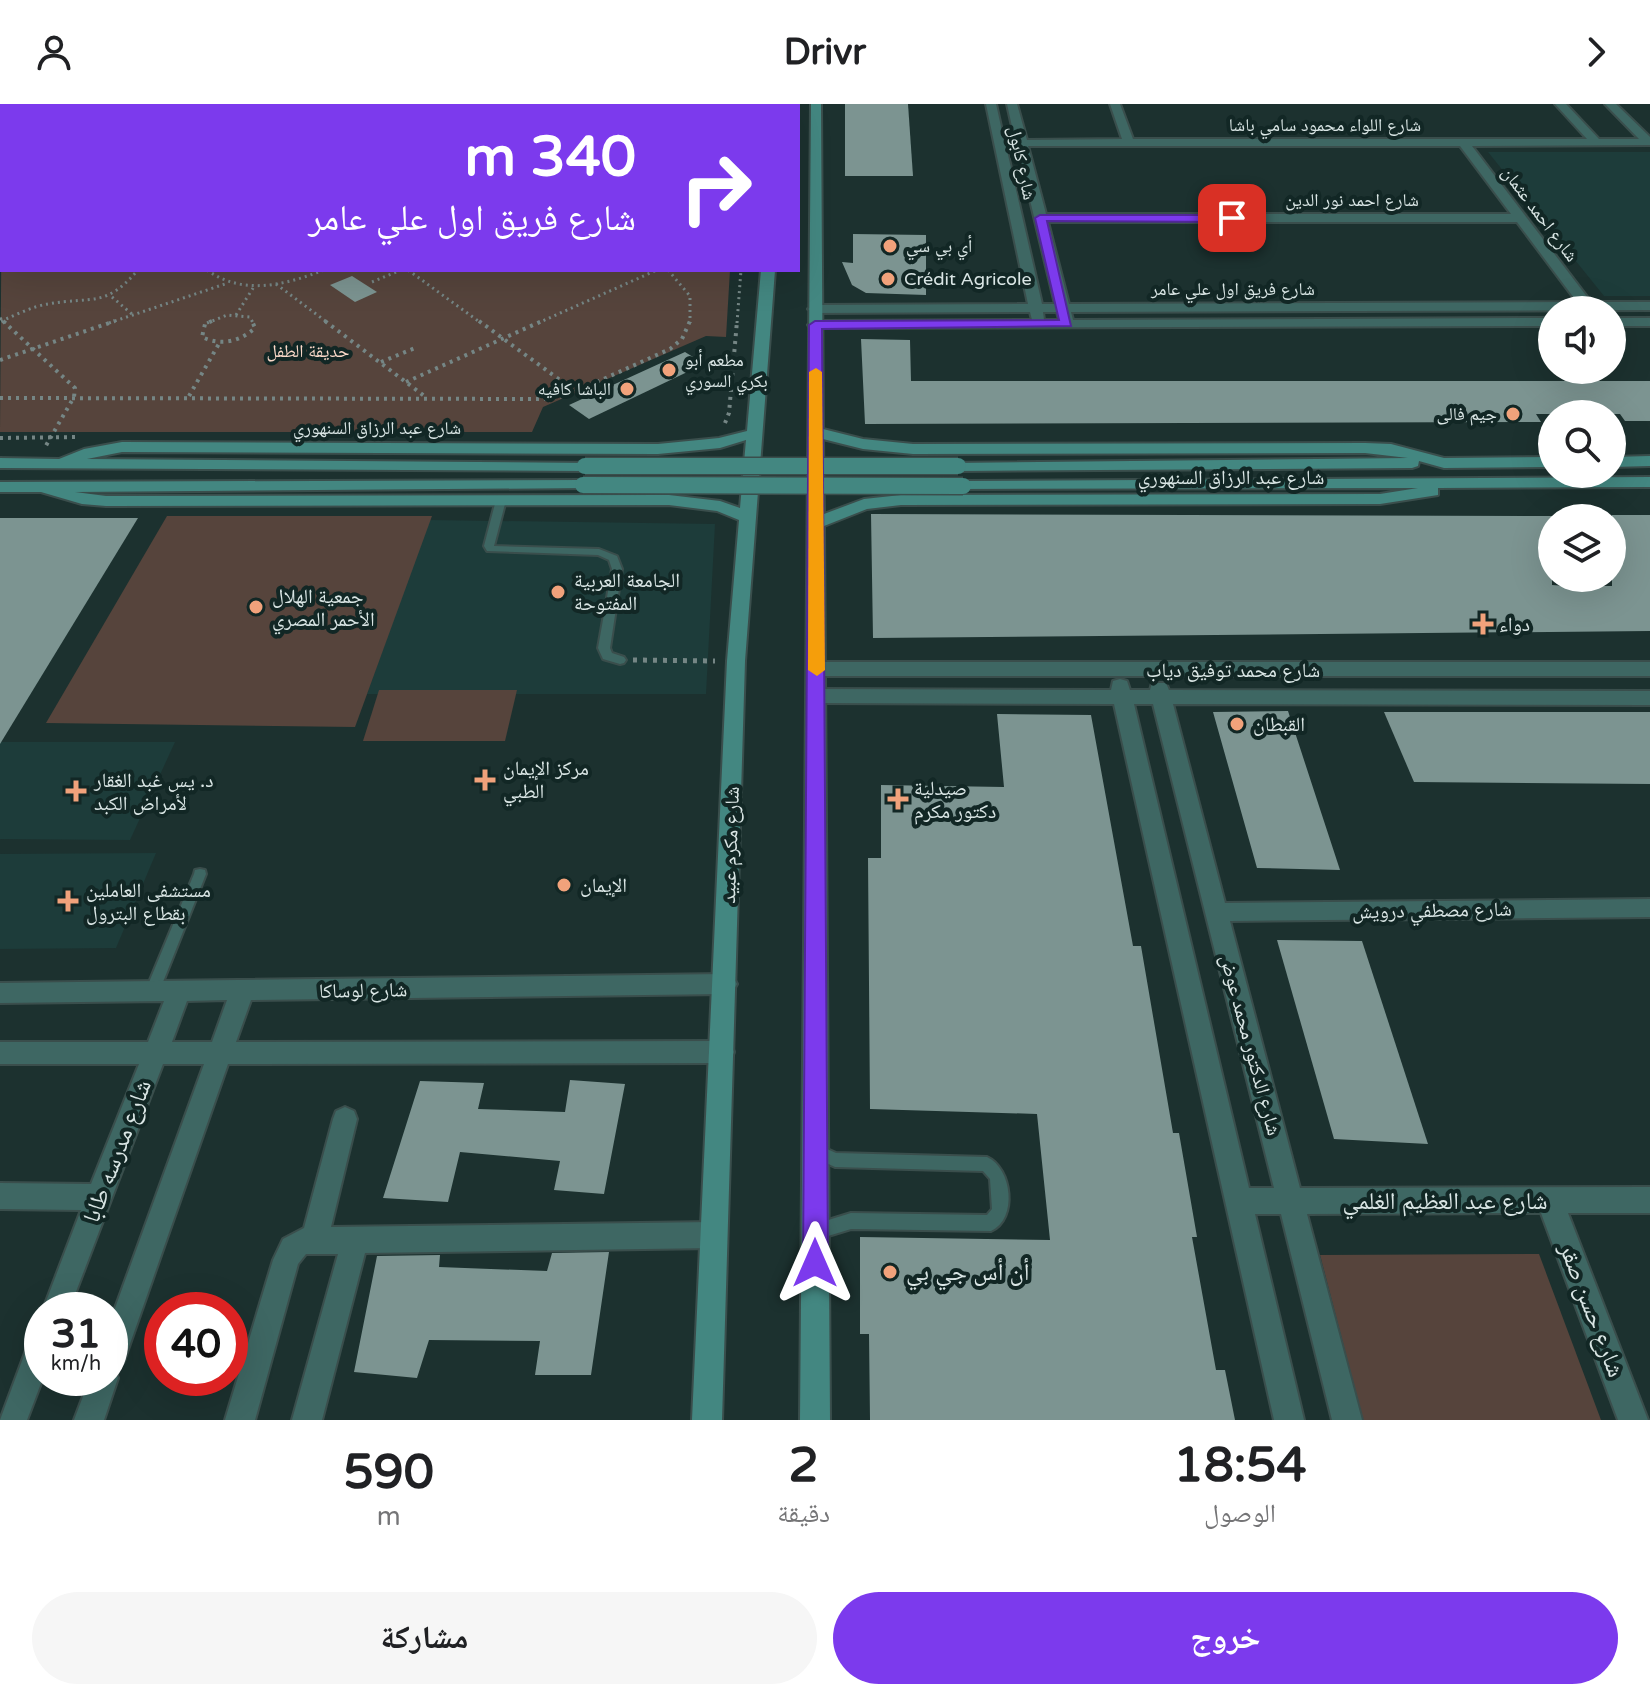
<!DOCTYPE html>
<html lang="ar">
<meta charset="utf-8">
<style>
body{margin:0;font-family:"Varela Round","Noto Naskh Arabic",sans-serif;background:#f6f6f6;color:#202124;direction:rtl;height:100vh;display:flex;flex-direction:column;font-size:30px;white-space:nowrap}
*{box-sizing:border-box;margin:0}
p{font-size:26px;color:#757577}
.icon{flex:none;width:44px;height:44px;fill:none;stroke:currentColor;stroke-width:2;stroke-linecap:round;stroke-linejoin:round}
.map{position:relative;height:1316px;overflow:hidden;direction:ltr}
.side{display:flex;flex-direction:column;background:#fff;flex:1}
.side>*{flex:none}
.top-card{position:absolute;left:0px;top:0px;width:800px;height:168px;box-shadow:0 8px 32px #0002;direction:rtl;background:#7c3aed;color:#fff;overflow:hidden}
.controls{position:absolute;left:1538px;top:192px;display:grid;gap:16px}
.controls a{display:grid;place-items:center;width:88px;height:88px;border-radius:50%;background:#fff;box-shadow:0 8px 32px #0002;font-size:40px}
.speed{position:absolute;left:24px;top:1188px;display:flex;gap:16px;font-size:40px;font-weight:700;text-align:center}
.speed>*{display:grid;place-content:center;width:104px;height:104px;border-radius:50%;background:#fff;box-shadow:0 8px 32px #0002;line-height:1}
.speed small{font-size:20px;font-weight:400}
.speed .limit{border:12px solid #d22;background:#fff;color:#111}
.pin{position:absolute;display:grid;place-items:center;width:68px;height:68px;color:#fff;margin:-34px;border-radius:16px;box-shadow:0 4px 12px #0006}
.me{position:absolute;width:88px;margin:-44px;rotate:0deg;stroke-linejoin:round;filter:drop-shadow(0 0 6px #0008)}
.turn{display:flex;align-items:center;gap:28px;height:168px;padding:0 32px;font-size:36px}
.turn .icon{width:104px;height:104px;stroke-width:2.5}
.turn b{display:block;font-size:56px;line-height:68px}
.eta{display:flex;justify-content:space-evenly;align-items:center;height:136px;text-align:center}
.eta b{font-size:48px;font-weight:700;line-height:56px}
.action{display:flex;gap:16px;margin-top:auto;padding:16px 32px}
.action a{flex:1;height:92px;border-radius:48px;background:#7c3aed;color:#fff;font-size:32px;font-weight:700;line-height:92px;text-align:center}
.action a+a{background:#f6f6f6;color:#202124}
header{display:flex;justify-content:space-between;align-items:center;height:104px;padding:0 32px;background:#fff;font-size:36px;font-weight:700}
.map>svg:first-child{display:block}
.built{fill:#1d3c3a}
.green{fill:#56443c}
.building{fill:#7c9491}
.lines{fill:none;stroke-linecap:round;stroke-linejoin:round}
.lane-casing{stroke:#3a4e4c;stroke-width:4}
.street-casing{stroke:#3a4e4c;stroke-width:4}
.secondary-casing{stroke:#3a4e4c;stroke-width:4}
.path-far2{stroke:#758685;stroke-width:3;stroke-dasharray:2 4;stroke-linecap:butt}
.path-far1{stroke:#758685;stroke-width:4;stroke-dasharray:3 5;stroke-linecap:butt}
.path{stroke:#758685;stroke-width:5;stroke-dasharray:4 6;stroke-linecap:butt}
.lane{fill:#3e6763;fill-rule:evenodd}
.street{fill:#3e6763;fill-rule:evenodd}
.secondary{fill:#438781;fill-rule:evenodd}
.secondary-bridge-casing{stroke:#3a4e4c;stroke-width:19;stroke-linecap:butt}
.secondary-bridge{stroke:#438781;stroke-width:16}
.route{fill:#7c3aed;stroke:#51269a;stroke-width:2}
.slow{fill:#f59e0b}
.poi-dot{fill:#f1a27b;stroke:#122725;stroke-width:3}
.labels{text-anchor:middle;stroke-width:8;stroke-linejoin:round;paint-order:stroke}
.far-street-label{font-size:18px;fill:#dae6e5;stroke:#122725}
.far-poi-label{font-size:18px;fill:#dae6e5;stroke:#122725;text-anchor:start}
.far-park-label{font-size:18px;fill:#fbd9c9;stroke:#122725}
.street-label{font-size:20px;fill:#dae6e5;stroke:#122725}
.poi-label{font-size:20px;fill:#dae6e5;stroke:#122725;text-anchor:start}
.near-street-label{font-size:24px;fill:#dae6e5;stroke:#122725}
.near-poi-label{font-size:24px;fill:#dae6e5;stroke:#122725;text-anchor:start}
</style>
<header><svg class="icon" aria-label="forward" viewBox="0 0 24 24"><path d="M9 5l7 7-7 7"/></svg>Drivr<svg class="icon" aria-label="person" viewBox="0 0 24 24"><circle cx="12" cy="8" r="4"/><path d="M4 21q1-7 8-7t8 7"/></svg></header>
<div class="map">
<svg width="1650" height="1316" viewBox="0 0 1650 1316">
<rect width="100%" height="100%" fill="#1c312f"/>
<g class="built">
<polygon points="1488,48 1650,48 1650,192 1604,192"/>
<polygon points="429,416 715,420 706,590 367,590"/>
<polygon points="0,638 175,638 130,736 0,735"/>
<polygon points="156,749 116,844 0,845 0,750"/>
</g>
<g class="green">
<polygon points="2,52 2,166 730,166 726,233 706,232 543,303 532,328 0,328"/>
<polygon points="167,412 432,412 355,623 46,619"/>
<polygon points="379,586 517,586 505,637 363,637"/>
<polygon points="1539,1150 1601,1316 1363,1316 1320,1151"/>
</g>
<g class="building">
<polygon points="845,0 908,0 913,72 845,72"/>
<polygon points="853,130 926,131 926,191 866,189 852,181 842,158 853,159"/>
<polygon points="352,172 377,188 355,198 330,181"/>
<polygon points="861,235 910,236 911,277 1650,277 1650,317 1625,317 1620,310 1536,310 1541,318 865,320"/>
<polygon points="685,248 704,260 589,315 569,301"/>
<polygon points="871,410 1552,412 1552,481 1566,482 1612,482 1612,411 1650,411 1650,527 873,534"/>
<polygon points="0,414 138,414 0,640"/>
<polygon points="1288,607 1319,702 1340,766 1257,764 1213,608"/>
<polygon points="1384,608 1650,608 1650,680 1414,678"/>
<polygon points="997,610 1091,611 1133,842 1141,842 1173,1029 1179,1029 1197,1133 1192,1133 1216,1266 1225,1266 1235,1316 870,1316 869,1230 860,1230 860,1133 1050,1136 1037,1010 870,1005 868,754 881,754 881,681 1004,683"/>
<polygon points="1277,836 1362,837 1428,1040 1334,1035"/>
<polygon points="570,976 625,980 604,1090 554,1086 560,1057 460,1048 448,1098 383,1094 420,977 484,979 478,1005 565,1008"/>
<polygon points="609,1148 591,1271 535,1271 540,1237 429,1236 417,1274 354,1268 377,1152 440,1151 439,1163 547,1167 552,1149"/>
</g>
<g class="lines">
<defs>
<g id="lane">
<polygon points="501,393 506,396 494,442 599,445 617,452 622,465 610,544 612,549 624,553 626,556 624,559 620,560 603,555 598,544 612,465 609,456 598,451 487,447 484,442 496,396"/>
<polygon points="200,765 205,766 206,770 159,888 157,892 152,894 147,892 145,888 194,770 195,766"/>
<path d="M816,1040l20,9 151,4c25,11 31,62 4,74l-140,-2 -36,11 -6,-2 -2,-6 2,-6 42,-13 136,2 5,-6 -2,-30 -7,-8 -148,-4 -24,-11 -3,-5 3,-5z"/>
</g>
<g id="street">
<path d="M986,0h10l8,36h11l-8,-36h10l10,36 95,-1 -12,-35h10l13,35h454l-32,-35h11l33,35h40l-34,-35h11l34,33v8l-178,1 119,156h59v8l-579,2 2,8 479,-2v8l-742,2 -2,-3 7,-4 217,-1 -2,-8 -215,1 -7,-4 7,-4 213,-1zM1006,42h11l38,158h-13zM1028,42h432l51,68h-465zM1048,118h469l60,80 -508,2zM1043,208h14l2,8h-15z"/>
<rect x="1612" y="214" width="38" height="8"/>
<polygon points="817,558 1650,558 1650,572 817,572 808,565"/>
<path d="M1120,575l7,2 3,9h20l2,-7h14l3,7 481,1v14l-477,-1 52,199 425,-4v18l-420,4 70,267 350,-1v26h-82l80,207h-30l-77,-207 -234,1 55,206h-30l-51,-206h-26l49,206h-30l-160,-716 -297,-1 -10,-7 10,-7 294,1 2,-9zM1134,600h19l121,484h-25z"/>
<path d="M725,870l8,3 4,7 -4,7 -8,3 -474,6 -15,42 486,-1 9,3 3,8 -3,8 -9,3 -494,1 -104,297 -8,12 2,5 -14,42h-30l16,-42h20v-56l94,-258h-41l-94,246 -27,2 39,-102 -81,-1v-26l91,1 48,-120h-139v-22h148l16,-41 -164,2v-20zM227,896l-15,42h-40l15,-41z"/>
<polygon points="345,1003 354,1007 357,1015 331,1123 714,1118 723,1122 727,1131 723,1140 714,1144 365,1149 322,1316 292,1316 338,1150 306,1150 298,1160 255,1316 225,1316 273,1156 283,1135 304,1124 333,1015 336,1007"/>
<polygon points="42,1226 43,1274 27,1316 0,1316 32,1230"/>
</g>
<g id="secondary">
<rect x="771" y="0" width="10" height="2"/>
<polygon points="811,0 821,0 823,325 863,335 913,340 1365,339 1391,340 1444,354 1552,353 1552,363 1444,364 1419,357 1418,362 1412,364 958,367 950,362 952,359 1408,354 1365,349 913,350 863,345 823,335 824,410 864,395 901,391 1380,390 1418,384 957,385 955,382 963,377 1650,373 1650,383 1438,384 1438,391 1380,400 901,401 867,405 824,422 830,1316 800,1316"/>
<rect x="0" y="5" width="2" height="6"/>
<polygon points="761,166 775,166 745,557 722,1316 692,1316 727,557 739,416 717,407 669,401 106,402 82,400 41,388 0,388 0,378 583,376 589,378 589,384 75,388 106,392 669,391 720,397 740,404 746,336 720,344 658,350 122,348 87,355 591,359 593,362 585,367 0,364 0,354 59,355 84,345 122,338 658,340 719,334 747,327"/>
<polygon points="1650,352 1650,362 1612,363 1612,353"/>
</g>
</defs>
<use href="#lane" class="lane-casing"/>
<use href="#street" class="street-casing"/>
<use href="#secondary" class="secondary-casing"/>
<g class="path-far2">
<path d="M207,166c36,26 78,15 117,0"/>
<polyline points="408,166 481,219"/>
<polyline points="668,166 690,192 690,219"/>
<polyline points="372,178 401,166"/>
<polyline points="276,180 328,219"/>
<polyline points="112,193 133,211"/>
<polyline points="236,211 255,181"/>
<polyline points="0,214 6,219"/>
<path d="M1,217c15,-6 32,-15 47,-17 46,-8 57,4 90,-34"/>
<polyline points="109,219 228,179"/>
<polyline points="207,219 227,211 250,213 253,219"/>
<polyline points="538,219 657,166"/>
<polyline points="737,219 741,166"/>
</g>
<g class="path-far1">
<polyline points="3,217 75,284 74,293 44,345"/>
<path d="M212,217l-7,3 -3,13c19,9 37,5 53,-9l-3,-7"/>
<polyline points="325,217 427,294"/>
<polyline points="479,217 575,287"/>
<polyline points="0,256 115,217"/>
<polyline points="381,258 415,244"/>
<polyline points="406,278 542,217"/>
<polyline points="189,292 220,238"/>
<polyline points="0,294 547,295 568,291 670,245 682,235 690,217"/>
<polyline points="725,319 729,309 737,217"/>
<polyline points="0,334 77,333"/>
</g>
<polyline class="path" points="633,556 715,557"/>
<use href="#lane" class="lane"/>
<use href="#street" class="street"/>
<use href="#secondary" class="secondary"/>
<defs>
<g id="secondary-bridge">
<polyline points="585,362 958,362"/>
<polyline points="583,381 963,382"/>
</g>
</defs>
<use href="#secondary-bridge" class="secondary-bridge-casing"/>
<use href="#secondary-bridge" class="secondary-bridge"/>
</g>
<polygon class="route" points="1040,111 1232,111 1238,114 1232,118 1047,117 1071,222 822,225 828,1159 824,1168 815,1171 807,1168 803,1159 809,221 815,217 1059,216 1035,114"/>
<polygon class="slow" points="816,264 822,268 825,566 817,572 808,566 809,268"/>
<g class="poi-dot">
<circle cx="890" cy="142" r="8"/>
<circle cx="888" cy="175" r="8"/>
<circle cx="669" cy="266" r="8"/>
<circle cx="627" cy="285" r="8"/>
<circle cx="1513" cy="310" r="8"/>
<circle cx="558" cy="488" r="8"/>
<circle cx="256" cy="503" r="8"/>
<path d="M1479 508h8v8h8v8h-8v8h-8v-8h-8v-8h8z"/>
<circle cx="1237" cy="620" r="8"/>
<path d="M481 664h8v8h8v8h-8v8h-8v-8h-8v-8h8z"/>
<path d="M72 675h8v8h8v8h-8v8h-8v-8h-8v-8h8z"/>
<path d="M894 683h8v8h8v8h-8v8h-8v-8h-8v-8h8z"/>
<circle cx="564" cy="781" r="8"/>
<path d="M64 785h8v8h8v8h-8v8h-8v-8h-8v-8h8z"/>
<circle cx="890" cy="1168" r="8"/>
</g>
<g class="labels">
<g class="far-street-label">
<text x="1325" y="27">شارع اللواء محمود سامي باشا</text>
<text transform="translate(1022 59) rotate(78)" y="6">شارع كابول</text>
<text x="1352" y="102">شارع احمد نور الدين</text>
<text transform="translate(1540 110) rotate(53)" y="6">شارع احمد عثمان</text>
<text x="1233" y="191">شارع فريق اول علي عامر</text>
<text x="377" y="330">شارع عبد الرزاق السنهوري</text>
</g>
<g class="far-poi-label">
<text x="906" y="148">أي بي سي</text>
<text x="904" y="181">Crédit Agricole</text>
<text x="685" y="262">مطعم أبو<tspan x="685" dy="21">بكري السوري</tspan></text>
<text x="611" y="291" text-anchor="end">الباشا كافيه</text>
<text x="1497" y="316" text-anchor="end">جيم فالى</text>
</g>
<g class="far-park-label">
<text x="308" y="253">حديقة الطفل</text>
</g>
<g class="street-label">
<text x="1231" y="380">شارع عبد الرزاق السنهوري</text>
<text x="1233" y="573">شارع محمد توفيق دياب</text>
<text transform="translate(730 741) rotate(-88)" y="7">شارع مكرم عبيد</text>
<text transform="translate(1432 806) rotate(-1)" y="7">شارع مصطفي درويش</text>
<text transform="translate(363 886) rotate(-1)" y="7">شارع لوساكا</text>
<text transform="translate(1251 941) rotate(75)" y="7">شارع الدكتور محمد عوض</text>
</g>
<g class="poi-label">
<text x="574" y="483">الجامعة العربية<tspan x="574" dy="23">المفتوحة</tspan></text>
<text x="272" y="499">جمعية الهلال<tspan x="272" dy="23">الأحمر المصري</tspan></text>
<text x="1499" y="527">دواء</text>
<text x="1253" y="627">القبطان</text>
<text x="503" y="671">مركز الإيمان<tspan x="503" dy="23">الطبي</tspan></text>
<text x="94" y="683">د. يس غبد الغقار<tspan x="94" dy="23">لأمراض الكبد</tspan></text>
<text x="914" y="691">صيدلية<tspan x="914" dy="23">دكتور مكرم</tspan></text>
<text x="580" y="788">الإيمان</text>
<text x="86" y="793">مستشفى العاملين<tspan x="86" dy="23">بقطاع البترول</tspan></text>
</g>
<g class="near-street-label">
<text transform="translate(117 1047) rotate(-69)" y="8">شارع مدرسه طابا</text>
<text x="1445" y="1105">شارع عبد العظيم الغلمي</text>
<text transform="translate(1592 1206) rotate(69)" y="8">شارع حسن صقر</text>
</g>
<g class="near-poi-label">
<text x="906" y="1176">أن أس جي بي</text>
</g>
</g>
</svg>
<div class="controls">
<a><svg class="icon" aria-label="sound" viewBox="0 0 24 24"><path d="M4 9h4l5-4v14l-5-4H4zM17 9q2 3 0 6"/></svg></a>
<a><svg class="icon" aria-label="search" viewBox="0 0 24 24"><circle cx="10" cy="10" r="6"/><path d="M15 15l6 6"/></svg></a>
<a><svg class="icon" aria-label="layers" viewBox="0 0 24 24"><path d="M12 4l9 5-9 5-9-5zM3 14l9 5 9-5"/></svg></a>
</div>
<div class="speed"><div>31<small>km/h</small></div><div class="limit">40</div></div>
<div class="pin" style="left:1232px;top:114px;background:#d93025"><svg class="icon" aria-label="arrive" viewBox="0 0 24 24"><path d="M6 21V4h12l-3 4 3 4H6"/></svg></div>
<svg class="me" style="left:815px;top:1159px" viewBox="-20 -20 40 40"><path d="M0-17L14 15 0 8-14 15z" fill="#7c3aed" stroke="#fff" stroke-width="4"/></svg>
<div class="top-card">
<div class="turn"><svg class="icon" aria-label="right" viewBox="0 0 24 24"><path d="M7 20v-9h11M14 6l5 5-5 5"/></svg><div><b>340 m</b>شارع فريق اول علي عامر</div></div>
</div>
</div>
<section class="side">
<div class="eta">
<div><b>18:54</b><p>الوصول</p></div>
<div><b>2</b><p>دقيقة</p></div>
<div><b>590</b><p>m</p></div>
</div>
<div class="action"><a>خروج</a><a>مشاركة</a></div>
</section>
